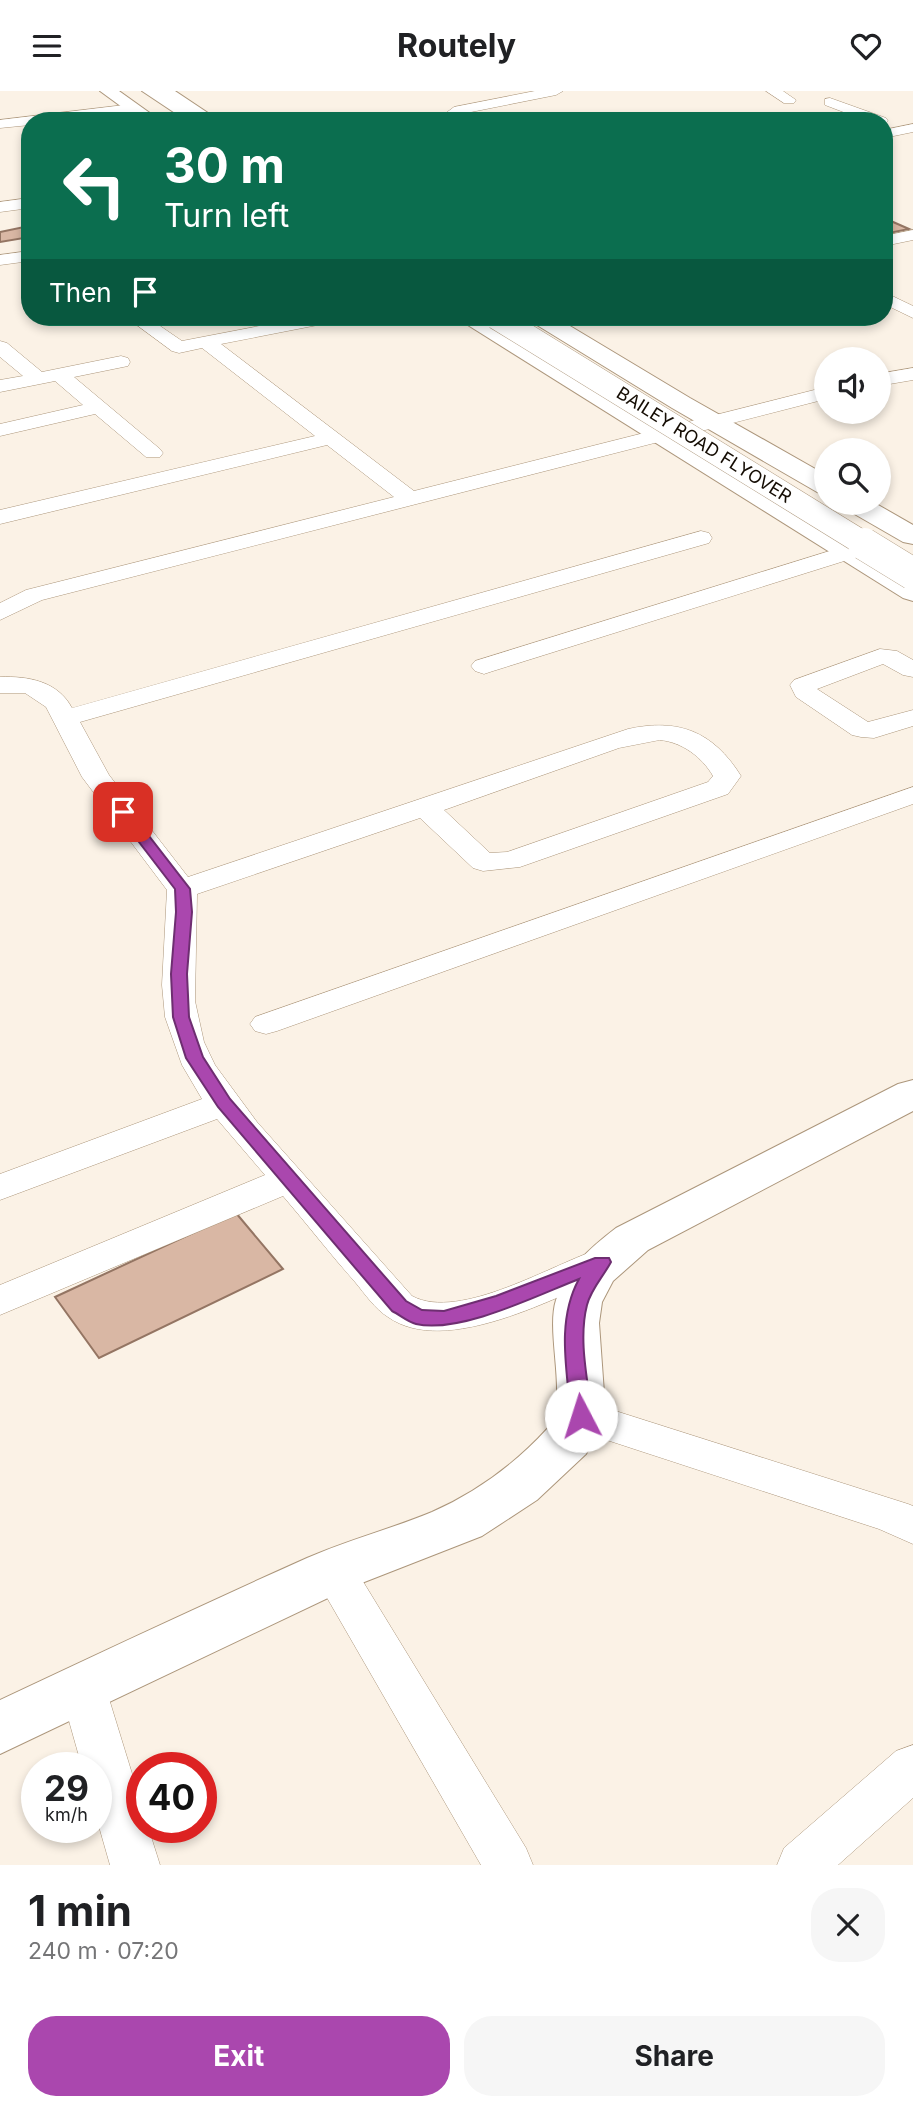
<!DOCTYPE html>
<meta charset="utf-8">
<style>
body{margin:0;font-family:Inter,sans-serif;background:#f6f6f6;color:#202124;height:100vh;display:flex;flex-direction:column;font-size:26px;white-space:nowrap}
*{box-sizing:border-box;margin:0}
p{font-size:23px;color:#757577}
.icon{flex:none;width:38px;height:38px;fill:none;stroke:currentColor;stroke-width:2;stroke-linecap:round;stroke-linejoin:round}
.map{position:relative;height:1774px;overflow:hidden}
.sheet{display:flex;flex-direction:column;background:#fff;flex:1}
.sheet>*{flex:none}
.guide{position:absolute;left:21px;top:21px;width:872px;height:214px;border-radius:28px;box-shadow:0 4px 10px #0003;background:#0b6e4f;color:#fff;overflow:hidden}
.tools{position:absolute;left:814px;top:256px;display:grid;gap:14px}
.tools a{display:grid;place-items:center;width:77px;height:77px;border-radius:50%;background:#fff;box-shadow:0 4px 10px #0003;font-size:35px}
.speed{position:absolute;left:21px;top:1661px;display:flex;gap:14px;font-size:35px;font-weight:700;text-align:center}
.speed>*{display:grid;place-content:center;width:91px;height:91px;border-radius:50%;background:#fff;box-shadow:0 4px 10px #0003;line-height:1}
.speed small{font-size:18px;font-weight:400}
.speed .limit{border:10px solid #d22;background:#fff;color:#111}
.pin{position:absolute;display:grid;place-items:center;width:60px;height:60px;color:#fff;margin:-30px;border-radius:14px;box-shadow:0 4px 10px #0006}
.me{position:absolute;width:77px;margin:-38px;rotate:355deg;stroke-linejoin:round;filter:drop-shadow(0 0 5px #0008)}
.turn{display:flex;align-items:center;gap:24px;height:147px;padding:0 28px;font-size:32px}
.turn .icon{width:91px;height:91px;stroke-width:2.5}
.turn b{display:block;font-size:49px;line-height:60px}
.then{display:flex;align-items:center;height:66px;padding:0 28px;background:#0003;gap:14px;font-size:26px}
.round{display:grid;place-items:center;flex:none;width:74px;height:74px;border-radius:28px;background:#f6f6f6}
.headline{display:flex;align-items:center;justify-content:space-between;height:119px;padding:0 28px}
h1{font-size:42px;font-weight:700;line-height:52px}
.primary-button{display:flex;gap:14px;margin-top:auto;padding:14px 28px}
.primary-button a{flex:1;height:80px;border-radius:28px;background:#aa47ae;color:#fff;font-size:28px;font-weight:700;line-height:80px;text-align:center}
.primary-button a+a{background:#f6f6f6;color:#202124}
header{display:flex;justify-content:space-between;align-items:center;height:91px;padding:0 28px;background:#fff;font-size:32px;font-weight:700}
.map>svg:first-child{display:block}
.building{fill:#d9b7a4;stroke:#947563;stroke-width:2}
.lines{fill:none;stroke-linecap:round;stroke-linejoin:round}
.street-casing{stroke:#ac967b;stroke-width:1}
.secondary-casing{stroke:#ac967b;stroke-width:2}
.highway-casing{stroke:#ac967b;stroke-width:2}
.street{fill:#fff;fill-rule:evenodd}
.secondary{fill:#fff;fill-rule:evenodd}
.highway{fill:#fff;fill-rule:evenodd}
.highway-bridge-far1-casing{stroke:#ac967b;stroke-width:25;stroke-linecap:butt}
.highway-bridge-casing{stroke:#ac967b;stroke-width:33;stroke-linecap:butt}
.highway-bridge-far1{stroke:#fff;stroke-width:24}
.highway-bridge{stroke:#fff;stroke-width:32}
.route{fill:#aa47ae;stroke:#6e2e71;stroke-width:2}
.labels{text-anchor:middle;stroke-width:5;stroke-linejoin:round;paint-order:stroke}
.far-street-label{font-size:18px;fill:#140c03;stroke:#fff}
</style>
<header><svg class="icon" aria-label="menu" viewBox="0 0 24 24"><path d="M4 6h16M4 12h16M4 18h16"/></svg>Routely<svg class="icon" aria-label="heart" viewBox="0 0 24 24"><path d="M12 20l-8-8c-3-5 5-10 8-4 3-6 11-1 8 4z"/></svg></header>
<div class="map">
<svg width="913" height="1774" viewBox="0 0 913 1774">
<rect width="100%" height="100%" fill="#fbf2e6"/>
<g class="building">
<polygon points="884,127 909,138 884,143"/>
<polygon points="24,136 30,140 30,146 0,151 0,141"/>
<polygon points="236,1122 283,1178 99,1267 55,1206"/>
</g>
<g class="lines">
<defs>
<g id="street">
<polygon points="535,0 563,0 556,4 461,23 467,30 452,30 446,22 454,16"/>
<polygon points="766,0 783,0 796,9 794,12 784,12"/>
<polygon points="830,7 886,27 888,30 884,34 884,30 867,30 825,14 825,8"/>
<polygon points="133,13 138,14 138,20 62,30 30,30 30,34 0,37 0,29"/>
<polygon points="913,33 913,41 884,47 884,39"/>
<polygon points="30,107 30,117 0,121 0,111"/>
<polygon points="913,139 913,149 884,155 884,145"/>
<polygon points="30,160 30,170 0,174 0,164"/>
<polygon points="884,201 913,215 913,227 884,213"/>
<polygon points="126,226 147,226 182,250 306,226 342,226 339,230 333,231 221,253 414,400 826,296 826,308 42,509 0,529 0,512 26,499 394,406 327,354 0,433 0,419 315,345 202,257 179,262 172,260"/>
<polygon points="0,250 7,252 42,281 121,265 128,267 130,271 128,275 74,286 160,358 163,362 160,366 146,366 95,323 0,345 0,333 83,314 55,290 0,301 0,289 23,285 0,266"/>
<polygon points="913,277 913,289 878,295 878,283"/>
<path d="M701,440l8,2 3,5 -3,5 -629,179 29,53 79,102 440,-148c50,-11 85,2 113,47l-13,18 -208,73 -37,4 -10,-3 -53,-50 -223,76 -2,107 9,41 11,23 42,57 155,174c48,26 142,-33 190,-48l13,4 6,10 -6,10c-57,24 -169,86 -227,45 -13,-8 -23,-23 -33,-35 -25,-28 -48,-58 -72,-86l-283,119v-30l265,-110 -48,-56 -217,81v-26l202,-75 -20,-34 -17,-48 -3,-32 5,-95 -85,-113 -36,-70 -21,-14h-25v-16c28,-1 58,4 72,31zM660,649c22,2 42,17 53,36l-5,6 -201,70 -17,1 -46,-43 175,-62z"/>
<polygon points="849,454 857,456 860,461 857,466 493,580 484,583 475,580 471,575 475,570"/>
<polygon points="880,558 897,560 913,569 913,586 903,584 883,573 817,598 868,631 913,619 913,635 874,647 861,646 852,644 796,606 790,594 794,589"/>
<polygon points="913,696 913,713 277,940 266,943 255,940 250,933 255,926"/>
<polygon points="581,1309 908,1413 913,1415 913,1453 879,1438 567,1336 561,1325 567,1314"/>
<polygon points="333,1460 348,1466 526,1757 533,1774 481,1774 311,1479 318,1466"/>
<polygon points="83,1577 99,1583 106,1598 142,1715 142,1736 148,1736 160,1774 110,1774 96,1725 96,1676 82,1676 60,1598 67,1583"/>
<polygon points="913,1654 913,1707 838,1774 777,1774 784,1757 896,1660"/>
</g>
<g id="secondary">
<polygon points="100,0 119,0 161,30 141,30"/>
<polygon points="156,0 175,0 220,30 200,30"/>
<polygon points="460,226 486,226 913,489 913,510 903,507 463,231"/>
<polygon points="529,226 555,226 690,307 826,384 826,403 817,401 672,317 532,231"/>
<polygon points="840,411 873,411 913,434 913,453 903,451 844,417"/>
<path d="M913,989v31l-265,139 -35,31 -11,21 -3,21 6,84 -3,18 -16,29 -49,46 -55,36 -133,52 -349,166v-54c102,-48 204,-96 307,-142 41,-18 84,-29 125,-46 43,-19 83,-48 115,-83 23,-25 -2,-95 9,-129 12,-33 34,-52 60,-72l282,-144z"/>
</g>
<polygon id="highway" points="142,0 162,0 207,30 187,30"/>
</defs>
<use href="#street" class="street-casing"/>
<use href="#secondary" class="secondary-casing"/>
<use href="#highway" class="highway-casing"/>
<use href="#street" class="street"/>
<use href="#secondary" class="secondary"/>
<use href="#highway" class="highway"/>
<defs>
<polyline id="highway-bridge-far1" points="496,226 866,454"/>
<polyline id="highway-bridge" points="864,453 913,483"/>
</defs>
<use href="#highway-bridge-far1" class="highway-bridge-far1-casing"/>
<use href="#highway-bridge" class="highway-bridge-casing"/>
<use href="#highway-bridge-far1" class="highway-bridge-far1"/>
<use href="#highway-bridge" class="highway-bridge"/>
</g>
<path class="route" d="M123,717l5,1 62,80 2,23 -5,62 2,43 14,40 27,42 176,202 16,9 22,1 52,-15 99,-38h14l2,4c-8,15 -20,27 -24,43 -9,35 1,76 5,111l-3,5 -8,3 -7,-3 -3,-5c-4,-46 -15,-95 8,-137 -41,16 -119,55 -163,45 -8,-2 -16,-9 -24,-13l-174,-204 -32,-49 -13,-41 -2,-43 5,-62 -1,-23 -59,-77z"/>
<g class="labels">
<g class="far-street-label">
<text transform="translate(704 354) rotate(32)" y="6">BAILEY ROAD FLYOVER</text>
</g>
</g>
</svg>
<div class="tools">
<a><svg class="icon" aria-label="sound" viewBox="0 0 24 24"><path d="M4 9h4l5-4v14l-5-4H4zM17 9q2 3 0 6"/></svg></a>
<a><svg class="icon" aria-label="search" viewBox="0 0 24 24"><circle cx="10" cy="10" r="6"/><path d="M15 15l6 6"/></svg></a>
</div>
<div class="speed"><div>29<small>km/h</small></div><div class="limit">40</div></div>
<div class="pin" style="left:123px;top:721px;background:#d93025"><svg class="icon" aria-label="arrive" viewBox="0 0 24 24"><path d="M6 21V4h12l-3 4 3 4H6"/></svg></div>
<svg class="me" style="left:581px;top:1325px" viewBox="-20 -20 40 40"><circle r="19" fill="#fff"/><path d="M0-13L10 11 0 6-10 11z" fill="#aa47ae"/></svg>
<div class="guide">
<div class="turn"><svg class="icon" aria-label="left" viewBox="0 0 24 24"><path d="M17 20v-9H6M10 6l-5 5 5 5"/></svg><div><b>30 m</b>Turn left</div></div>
<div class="then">Then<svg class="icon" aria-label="arrive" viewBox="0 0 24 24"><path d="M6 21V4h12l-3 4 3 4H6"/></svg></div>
</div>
</div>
<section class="sheet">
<div class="headline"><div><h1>1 min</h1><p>240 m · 07:20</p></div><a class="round"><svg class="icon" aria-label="close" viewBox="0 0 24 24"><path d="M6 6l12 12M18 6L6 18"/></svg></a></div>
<div class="primary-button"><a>Exit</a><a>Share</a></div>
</section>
